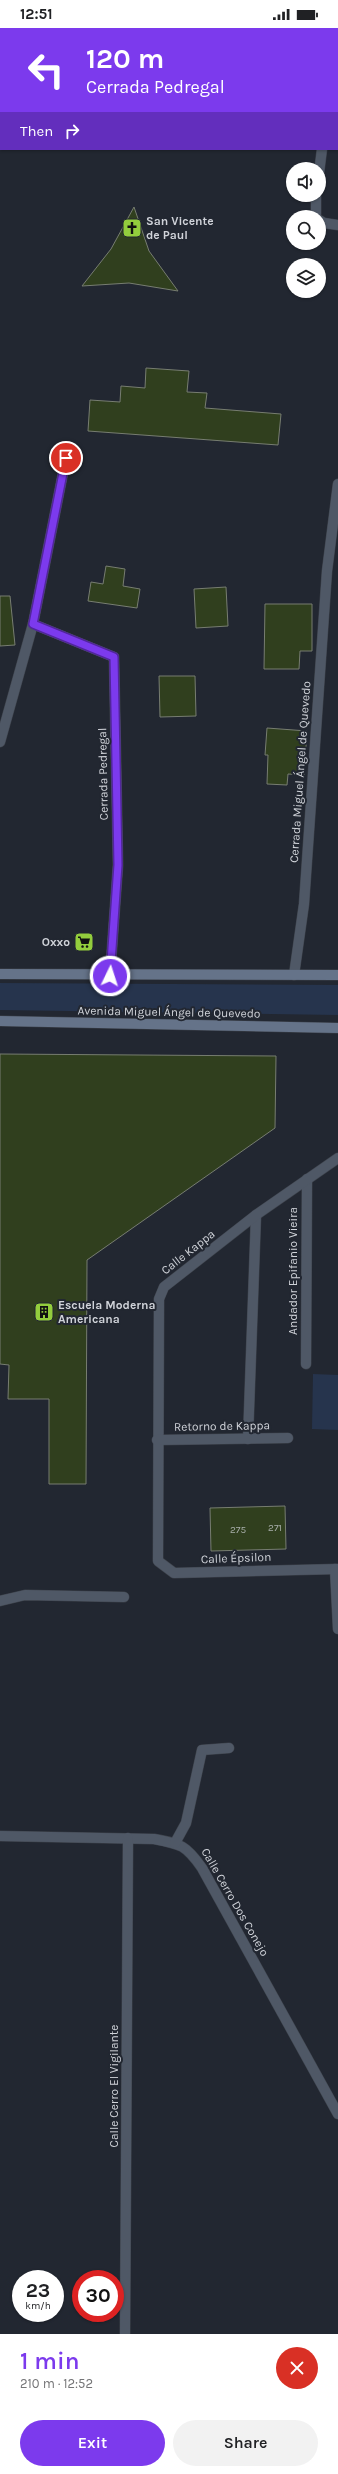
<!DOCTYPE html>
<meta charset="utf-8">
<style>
body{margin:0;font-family:Karla,sans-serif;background:#f2f2f2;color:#202124;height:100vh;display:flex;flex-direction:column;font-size:15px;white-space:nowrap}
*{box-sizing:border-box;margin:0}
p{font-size:13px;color:#757577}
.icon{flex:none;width:22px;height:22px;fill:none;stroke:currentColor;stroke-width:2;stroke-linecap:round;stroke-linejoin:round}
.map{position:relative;height:2306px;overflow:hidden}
.drawer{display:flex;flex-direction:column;background:#fff;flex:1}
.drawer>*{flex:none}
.guide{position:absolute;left:0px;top:0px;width:338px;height:122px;box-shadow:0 1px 3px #0004;background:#7c3aed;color:#fff;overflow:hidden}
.tools{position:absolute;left:286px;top:134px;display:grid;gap:8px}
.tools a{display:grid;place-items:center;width:40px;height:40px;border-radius:50%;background:#fff;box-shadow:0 1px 3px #0004;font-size:20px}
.speed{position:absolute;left:12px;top:2242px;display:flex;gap:8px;font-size:20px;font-weight:700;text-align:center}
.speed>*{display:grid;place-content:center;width:52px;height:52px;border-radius:50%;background:#fff;box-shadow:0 1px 3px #0004;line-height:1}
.speed small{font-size:10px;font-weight:400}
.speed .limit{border:6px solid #d22;background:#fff;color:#111}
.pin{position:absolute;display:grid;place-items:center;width:34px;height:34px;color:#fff;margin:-17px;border:2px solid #fff;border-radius:50%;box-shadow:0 1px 4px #0007}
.me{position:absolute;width:44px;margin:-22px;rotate:4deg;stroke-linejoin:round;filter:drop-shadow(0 0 3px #0008)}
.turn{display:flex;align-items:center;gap:14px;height:84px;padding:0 20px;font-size:18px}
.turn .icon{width:52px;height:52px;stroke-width:2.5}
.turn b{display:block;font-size:28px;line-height:34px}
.then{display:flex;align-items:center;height:38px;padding:0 20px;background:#0003;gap:8px;font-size:15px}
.round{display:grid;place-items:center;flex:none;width:42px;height:42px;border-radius:21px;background:#f2f2f2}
.head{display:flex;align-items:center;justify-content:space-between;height:68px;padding:0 20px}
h1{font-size:24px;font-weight:600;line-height:30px;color:#7c3aed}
.action{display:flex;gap:8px;margin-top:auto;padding:8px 20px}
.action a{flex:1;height:46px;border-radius:24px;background:#7c3aed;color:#fff;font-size:16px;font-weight:600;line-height:46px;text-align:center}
.action a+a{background:#f2f2f2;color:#202124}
.status{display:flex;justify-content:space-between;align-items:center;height:28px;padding:0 20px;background:#fff;direction:ltr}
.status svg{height:11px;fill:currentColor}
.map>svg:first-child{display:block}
.green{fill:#26344d}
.building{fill:#303f1e;stroke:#777d71}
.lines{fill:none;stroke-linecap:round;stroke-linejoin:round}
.pedestrian-casing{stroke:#3e434c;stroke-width:11}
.minor-casing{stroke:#3e434c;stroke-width:11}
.secondary-casing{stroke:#3e434c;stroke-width:11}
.pedestrian{stroke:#4f5866;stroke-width:10}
.minor{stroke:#4f5866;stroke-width:10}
.secondary{stroke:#657389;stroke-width:10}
.route-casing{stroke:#51269a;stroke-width:10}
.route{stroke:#7c3aed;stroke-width:7}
.labels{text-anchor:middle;stroke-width:4;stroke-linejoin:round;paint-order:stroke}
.number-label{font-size:10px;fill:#a8aeaa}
.poi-label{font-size:12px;font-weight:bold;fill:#d0d3d9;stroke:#222731;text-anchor:start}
.street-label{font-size:12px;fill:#d0d3d9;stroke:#222731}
</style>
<div class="status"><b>12:51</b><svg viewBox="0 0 49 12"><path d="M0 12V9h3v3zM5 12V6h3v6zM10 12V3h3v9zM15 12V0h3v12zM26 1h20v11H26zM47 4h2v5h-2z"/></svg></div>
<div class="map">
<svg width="338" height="2306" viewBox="0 0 338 2306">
<rect width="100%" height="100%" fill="#222731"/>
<g class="green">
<polygon points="0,955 338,957 338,987 0,982"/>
<polygon points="313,1346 338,1347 338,1402 312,1401"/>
</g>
<g class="building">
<polygon points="134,179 149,223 178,263 129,255 82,258 111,221"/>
<polygon points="146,340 189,343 187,364 207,365 205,380 281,386 278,417 88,403 90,372 120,374 121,358 145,360"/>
<polygon points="106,538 125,541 123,558 140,561 137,580 88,573 91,554 103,556"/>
<polygon points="226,559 228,598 196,600 194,561"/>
<polygon points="0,568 10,568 15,617 0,618"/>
<polygon points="265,576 312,576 312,623 300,623 299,641 264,641"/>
<polygon points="159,648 195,648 196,688 160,689"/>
<polygon points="267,700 307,703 304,747 288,746 287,757 267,756 268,727 265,727"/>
<polygon points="0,1026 276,1028 275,1100 87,1232 86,1456 49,1456 49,1371 8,1371 9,1337 0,1336"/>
<polygon points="285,1478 286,1521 211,1523 210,1480"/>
</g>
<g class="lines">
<defs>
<g id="pedestrian">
<polyline points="306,1336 307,1151"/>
<polyline points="248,1411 256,1187"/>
</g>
<g id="minor">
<polyline points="324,0 324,1"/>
<polyline points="319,145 322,121"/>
<polyline points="316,189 316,167"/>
<polyline points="319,192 324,195 338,197"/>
<polyline points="33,596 114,629 118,837 110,948"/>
<polyline points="0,714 33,596 66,430"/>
<polyline points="294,947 304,876 327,543 338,456"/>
<polyline points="338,1130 256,1187 164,1259 159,1271 158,1533 174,1545 338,1541"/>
<polyline points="157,1412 288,1410"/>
<polyline points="335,1541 338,1601"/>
<polyline points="0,1573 25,1567 124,1569"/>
<path d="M0,1808l154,3c27,5 32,6 48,29l136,246"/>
<polyline points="175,1815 186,1795 202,1722 229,1720"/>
<polyline points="125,2306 128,1810"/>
</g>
<g id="secondary">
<polyline points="0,946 338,947"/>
<polyline points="0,993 338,1000"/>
</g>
</defs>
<use href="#pedestrian" class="pedestrian-casing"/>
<use href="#minor" class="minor-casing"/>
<use href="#secondary" class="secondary-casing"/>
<use href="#pedestrian" class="pedestrian"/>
<use href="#minor" class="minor"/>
<use href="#secondary" class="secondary"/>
</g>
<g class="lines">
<defs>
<polyline id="route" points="66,430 33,596 114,629 118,837 110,948"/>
</defs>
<use href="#route" class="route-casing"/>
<use href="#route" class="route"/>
</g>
<defs>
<symbol id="church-square" viewBox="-11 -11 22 22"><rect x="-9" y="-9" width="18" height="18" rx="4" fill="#93cd3d" stroke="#222731"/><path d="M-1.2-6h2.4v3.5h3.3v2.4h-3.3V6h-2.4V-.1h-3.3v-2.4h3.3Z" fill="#111"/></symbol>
<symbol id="supermarket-square" viewBox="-11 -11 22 22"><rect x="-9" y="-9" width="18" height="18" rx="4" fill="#93cd3d" stroke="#222731"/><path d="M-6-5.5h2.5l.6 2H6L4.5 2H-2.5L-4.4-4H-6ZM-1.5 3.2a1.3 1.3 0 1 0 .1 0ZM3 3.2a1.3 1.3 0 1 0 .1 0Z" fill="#111"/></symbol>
<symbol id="building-square" viewBox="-11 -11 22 22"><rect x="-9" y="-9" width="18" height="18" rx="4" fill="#93cd3d" stroke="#222731"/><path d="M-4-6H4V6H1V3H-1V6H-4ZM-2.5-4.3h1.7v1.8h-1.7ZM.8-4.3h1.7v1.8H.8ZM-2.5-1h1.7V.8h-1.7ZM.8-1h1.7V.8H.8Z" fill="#111"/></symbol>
</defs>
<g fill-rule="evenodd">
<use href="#church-square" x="121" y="189" width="22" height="22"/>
<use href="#supermarket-square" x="73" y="903" width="22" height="22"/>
<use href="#building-square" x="33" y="1273" width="22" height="22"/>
</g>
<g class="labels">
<g class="number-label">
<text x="275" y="1503">271</text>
<text x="238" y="1505">275</text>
</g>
<g class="poi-label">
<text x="146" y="197">San Vicente<tspan x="146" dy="14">de Paul</tspan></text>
<text x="70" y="918" text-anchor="end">Oxxo</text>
<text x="58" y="1281">Escuela Moderna<tspan x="58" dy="14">Americana</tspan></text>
</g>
<g class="street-label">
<text transform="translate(300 744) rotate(-86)" y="4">Cerrada Miguel Ángel de Quevedo</text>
<text transform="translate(103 746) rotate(-91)" y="4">Cerrada Pedregal</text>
<text transform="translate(169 984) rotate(1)" y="4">Avenida Miguel Ángel de Quevedo</text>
<text transform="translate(188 1224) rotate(-38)" y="4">Calle Kappa</text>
<text transform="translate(293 1243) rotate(-90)" y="4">Andador Epifanio Vieira</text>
<text transform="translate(222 1398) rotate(-1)" y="4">Retorno de Kappa</text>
<text transform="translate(236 1530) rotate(-2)" y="4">Calle Épsilon</text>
<text transform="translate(235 1874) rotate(60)" y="4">Calle Cerro Dos Conejo</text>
<text transform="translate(114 2058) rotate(-90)" y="4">Calle Cerro El Vigilante</text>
</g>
</g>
</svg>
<div class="tools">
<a><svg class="icon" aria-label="sound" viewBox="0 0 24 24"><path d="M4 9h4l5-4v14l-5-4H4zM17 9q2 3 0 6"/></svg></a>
<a><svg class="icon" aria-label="search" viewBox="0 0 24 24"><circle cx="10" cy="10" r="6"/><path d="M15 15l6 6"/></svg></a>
<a><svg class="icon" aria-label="layers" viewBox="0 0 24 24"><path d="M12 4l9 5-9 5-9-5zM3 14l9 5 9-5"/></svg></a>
</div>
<div class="speed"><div>23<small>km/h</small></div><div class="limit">30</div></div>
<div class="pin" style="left:66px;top:430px;background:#d93025"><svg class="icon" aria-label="arrive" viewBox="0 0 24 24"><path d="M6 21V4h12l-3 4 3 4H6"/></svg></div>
<svg class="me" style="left:110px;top:948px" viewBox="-20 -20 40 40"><circle r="17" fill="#7c3aed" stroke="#fff" stroke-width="3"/><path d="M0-11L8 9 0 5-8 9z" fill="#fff"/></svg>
<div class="guide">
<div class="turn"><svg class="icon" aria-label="left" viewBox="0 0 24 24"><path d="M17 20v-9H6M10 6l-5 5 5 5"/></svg><div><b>120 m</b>Cerrada Pedregal</div></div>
<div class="then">Then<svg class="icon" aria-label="right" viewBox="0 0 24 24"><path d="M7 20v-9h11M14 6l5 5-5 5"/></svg></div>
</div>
</div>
<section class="drawer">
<div class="head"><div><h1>1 min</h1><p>210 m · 12:52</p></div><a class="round" style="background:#d93025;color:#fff"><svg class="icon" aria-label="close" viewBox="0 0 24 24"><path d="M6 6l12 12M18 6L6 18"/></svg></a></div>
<div class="action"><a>Exit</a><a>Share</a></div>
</section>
